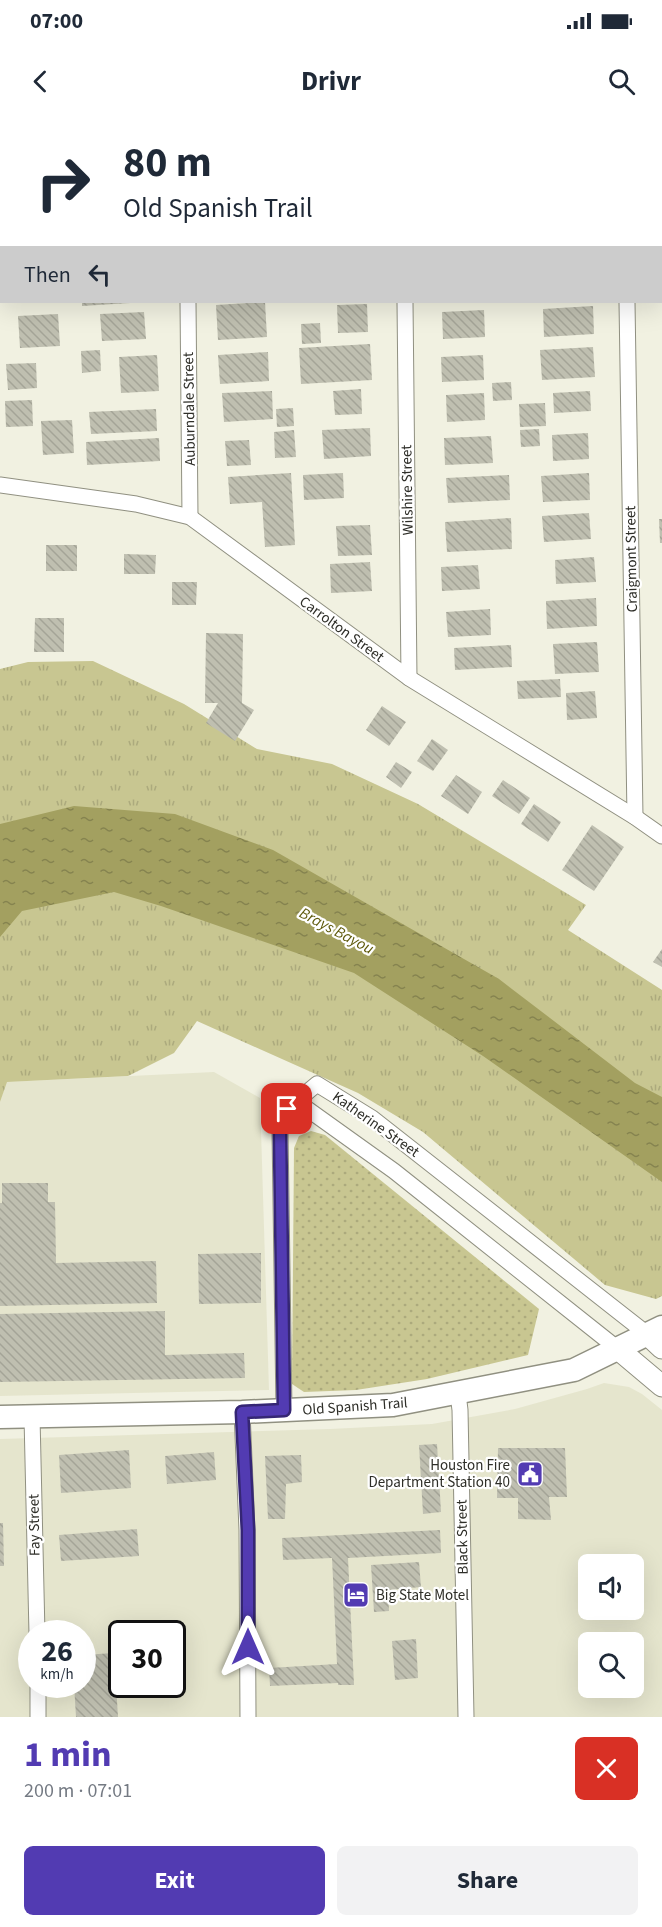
<!DOCTYPE html>
<meta charset="utf-8">
<style>
body{margin:0;font-family:"Source Sans 3",sans-serif;background:#f2f2f3;color:#1f2937;height:100vh;display:flex;flex-direction:column;font-size:22px;white-space:nowrap}
*{box-sizing:border-box;margin:0}
p{font-size:20px;color:#747a83}
.icon{flex:none;width:33px;height:33px;fill:none;stroke:currentColor;stroke-width:2;stroke-linecap:round;stroke-linejoin:round}
.map{position:relative;height:1597px;overflow:hidden}
.panel{display:flex;flex-direction:column;background:#fff;flex:1}
.panel>*{flex:none}
.banner{position:absolute;left:0px;top:0px;width:663px;height:183px;box-shadow:0 6px 24px #0002;background:#fff;color:#1f2937;overflow:hidden}
.buttons{position:absolute;left:578px;top:1434px;display:grid;gap:12px}
.buttons a{display:grid;place-items:center;width:66px;height:66px;border-radius:9px;background:#fff;box-shadow:0 6px 24px #0002;font-size:30px}
.speed{position:absolute;left:18px;top:1500px;display:flex;gap:12px;font-size:30px;font-weight:700;text-align:center}
.speed>*{display:grid;place-content:center;width:78px;height:78px;border-radius:50%;background:#fff;box-shadow:0 6px 24px #0002;line-height:1}
.speed small{font-size:15px;font-weight:400}
.speed .limit{border:3px solid #111;border-radius:9px;background:#fff;color:#111}
.pin{position:absolute;display:grid;place-items:center;width:51px;height:51px;color:#fff;margin:-26px;border-radius:12px;box-shadow:0 3px 9px #0006}
.me{position:absolute;width:66px;margin:-33px;rotate:0deg;stroke-linejoin:round;filter:drop-shadow(0 0 4px #0008)}
.turn{display:flex;align-items:center;gap:21px;height:126px;padding:0 24px;font-size:27px}
.turn .icon{width:78px;height:78px;stroke-width:2.5}
.turn b{display:block;font-size:42px;line-height:51px}
.then{display:flex;align-items:center;height:57px;padding:0 24px;background:#0003;gap:12px;font-size:22px}
.round{display:grid;place-items:center;flex:none;width:63px;height:63px;border-radius:9px;background:#f2f2f3}
.headline{display:flex;align-items:center;justify-content:space-between;height:102px;padding:0 24px}
h1{font-size:36px;font-weight:700;line-height:45px;color:#523bb2}
.cta{display:flex;gap:12px;margin-top:auto;padding:12px 24px}
.cta a{flex:1;height:69px;border-radius:9px;background:#523bb2;color:#fff;font-size:24px;font-weight:700;line-height:69px;text-align:center}
.cta a+a{background:#f2f2f3;color:#1f2937}
.status{display:flex;justify-content:space-between;align-items:center;height:42px;padding:0 30px;background:#fff;direction:ltr}
.status svg{height:16px;fill:currentColor}
header{display:flex;justify-content:space-between;align-items:center;height:78px;padding:0 24px;background:#fff;font-size:27px;font-weight:700}
.map>svg:first-child{display:block}
.built{fill:#e5e5cd;fill-rule:evenodd}
.grass{fill:url(#grass-dots)}
.park{fill:url(#park-tufts)}
.water{fill:url(#water-ripples)}
.building{fill:url(#building-back-hatch)}
.lines{fill:none;stroke-linecap:round;stroke-linejoin:round}
.street-casing{stroke:#909081;stroke-width:17}
.secondary-casing{stroke:#909081;stroke-width:23}
.primary-casing{stroke:#909081;stroke-width:25}
.street{stroke:#fff;stroke-width:15}
.secondary{stroke:#fff;stroke-width:21}
.primary{stroke:#fff;stroke-width:22}
.route-casing{stroke:#352674;stroke-width:15}
.route{stroke:#523bb2;stroke-width:10}
.labels{text-anchor:middle;stroke-width:4.5;stroke-linejoin:round;paint-order:stroke}
.street-label{font-size:15px;fill:#2e2e28;stroke:#fff}
.poi-label{font-size:15px;fill:#2e2e28;stroke:#fff;text-anchor:end}
.water-label{font-size:16px;font-style:italic;fill:#5f5a0c;stroke:#fff}
</style>
<div class="status"><b>07:00</b><svg viewBox="0 0 49 12"><path d="M0 12V9h3v3zM5 12V6h3v6zM10 12V3h3v9zM15 12V0h3v12zM26 1h20v11H26zM47 4h2v5h-2z"/></svg></div>
<header><svg class="icon" aria-label="back" viewBox="0 0 24 24"><path d="M15 5l-7 7 7 7"/></svg>Drivr<svg class="icon" aria-label="search" viewBox="0 0 24 24"><circle cx="10" cy="10" r="6"/><path d="M15 15l6 6"/></svg></header>
<div class="map">
<svg width="662" height="1597" viewBox="0 0 662 1597">
<defs>
<pattern id="grass-dots" width="8" height="8" patternUnits="userSpaceOnUse" patternTransform="scale(1.5)"><rect width="8" height="8" fill="#c8c691"/><path d="M2 2h.1M6 6h.1" fill="none" stroke="#acaa7d" stroke-width="1.8" stroke-linecap="round"/></pattern>
<pattern id="park-tufts" width="24" height="20" patternUnits="userSpaceOnUse" patternTransform="scale(1.5)"><rect width="24" height="20" fill="#c8c691"/><path d="M3 7l-1-3M5 7V3M7 7l1-3M15 17l-1-3M17 17v-4M19 17l1-3" fill="none" stroke="#acaa7d"/></pattern>
<pattern id="water-ripples" width="26" height="14" patternUnits="userSpaceOnUse" patternTransform="scale(1.5)"><rect width="26" height="14" fill="#a3a060"/><path d="M2 4q2-2 4 0t4 0M15 11q2-2 4 0t4 0" fill="none" stroke="#85834f"/></pattern>
<pattern id="building-back-hatch" width="6" height="6" patternUnits="userSpaceOnUse" patternTransform="scale(1.5)"><rect width="6" height="6" fill="#bfbfb0"/><path d="M-1 5l2 2M0 0l6 6M5-1l2 2" fill="none" stroke="#a4a497"/></pattern>
</defs>
<rect width="100%" height="100%" fill="#f1f1e1"/>
<g class="built">
<polygon points="214,952 260,978 269,1270 0,1276 0,982 6,962"/>
<path d="M604,1263l25,4 13,7 20,16v307h-662v-278l330,-10 102,-5 83,-15 72,-20zM588,1444h45v46h-45zM32,1514h50v50h-50zM122,1514h50v50h-50zM588,1522h45v46h-45z"/>
</g>
<polygon class="grass" points="311,1011 325,1015 539,1189 528,1235 427,1259 356,1270 304,1272 292,1264 294,1028 299,1016"/>
<polygon class="park" points="93,541 184,584 257,629 332,644 418,684 586,785 568,810 662,870 662,1176 656,1179 605,1165 423,1012 358,973 197,901 174,933 128,956 7,962 0,982 0,549 28,542"/>
<polygon class="water" points="74,686 175,694 273,730 499,859 635,963 662,977 662,1062 483,936 354,853 161,786 114,772 22,791 0,817 0,704"/>
<g class="building">
<polygon points="82,182 130,182 130,183 82,186"/>
<polygon points="265,182 267,217 218,220 216,185"/>
<polygon points="367,184 368,212 338,213 337,185"/>
<polygon points="593,186 594,214 544,217 543,189"/>
<polygon points="484,190 485,217 443,219 442,192"/>
<polygon points="144,192 146,219 102,221 100,194"/>
<polygon points="58,194 60,226 20,228 18,196"/>
<polygon points="320,203 321,223 302,224 301,204"/>
<polygon points="370,224 372,260 301,264 299,228"/>
<polygon points="593,227 595,257 542,260 540,230"/>
<polygon points="100,230 101,251 82,253 81,231"/>
<polygon points="268,232 269,261 220,264 218,235"/>
<polygon points="157,235 159,271 121,273 119,237"/>
<polygon points="483,235 484,260 442,262 441,237"/>
<polygon points="36,243 37,268 8,270 6,244"/>
<polygon points="511,262 512,280 493,281 492,263"/>
<polygon points="361,269 362,294 335,295 333,271"/>
<polygon points="272,271 273,299 224,302 222,273"/>
<polygon points="590,271 591,291 554,293 553,273"/>
<polygon points="484,273 485,300 447,302 446,275"/>
<polygon points="32,280 33,306 6,307 5,281"/>
<polygon points="545,283 546,306 520,307 519,284"/>
<polygon points="293,288 294,306 277,307 276,289"/>
<polygon points="156,289 157,311 91,314 89,292"/>
<polygon points="72,300 74,333 43,335 41,301"/>
<polygon points="370,308 371,336 324,339 322,310"/>
<polygon points="539,309 540,326 521,327 520,310"/>
<polygon points="294,310 296,337 275,338 274,312"/>
<polygon points="588,313 589,339 553,341 552,315"/>
<polygon points="491,316 493,343 445,345 444,318"/>
<polygon points="159,318 160,341 87,345 86,322"/>
<polygon points="249,320 251,345 227,346 225,321"/>
<polygon points="291,353 295,425 265,427 262,382 230,384 228,357"/>
<polygon points="343,353 344,378 304,380 303,355"/>
<polygon points="589,353 590,380 543,382 541,356"/>
<polygon points="509,355 510,380 448,383 446,358"/>
<polygon points="589,393 591,419 544,422 542,396"/>
<polygon points="511,398 512,429 447,432 445,402"/>
<polygon points="659,399 662,399 662,423 660,423"/>
<polygon points="370,405 372,435 338,436 336,406"/>
<rect x="46" y="425" width="31" height="26"/>
<polygon points="124,434 156,435 155,454 124,454"/>
<polygon points="594,437 596,462 556,464 555,440"/>
<polygon points="370,442 372,471 331,473 330,444"/>
<polygon points="478,445 480,469 442,471 441,447"/>
<polygon points="172,462 197,462 196,485 172,485"/>
<polygon points="596,478 597,506 547,509 546,481"/>
<polygon points="490,489 491,515 448,517 446,492"/>
<polygon points="35,498 64,498 64,532 34,532"/>
<polygon points="206,513 243,514 242,583 254,590 235,621 206,603 218,583 205,583"/>
<polygon points="597,522 599,552 555,554 553,524"/>
<polygon points="511,525 512,547 455,550 454,528"/>
<polygon points="560,559 561,577 518,579 517,561"/>
<polygon points="595,571 597,598 567,600 566,573"/>
<polygon points="382,586 406,602 389,626 366,610"/>
<polygon points="432,619 448,630 433,651 417,641"/>
<polygon points="396,642 412,652 401,668 386,657"/>
<polygon points="456,655 482,672 468,694 441,676"/>
<polygon points="503,660 530,678 519,694 492,676"/>
<polygon points="534,684 561,702 548,722 521,704"/>
<polygon points="592,705 624,727 594,771 562,750"/>
<polygon points="662,829 662,847 653,842"/>
<polygon points="2,1063 48,1063 48,1082 55,1082 56,1143 156,1141 157,1183 0,1186 0,1083 2,1083"/>
<polygon points="261,1133 261,1183 199,1184 198,1134"/>
<polygon points="165,1191 165,1235 244,1233 245,1258 0,1262 0,1194"/>
<polygon points="437,1324 441,1392 423,1394 419,1325"/>
<polygon points="498,1328 565,1328 567,1377 549,1377 551,1400 518,1399 518,1378 497,1378"/>
<polygon points="129,1330 131,1368 61,1373 59,1335"/>
<polygon points="214,1332 216,1360 167,1364 165,1336"/>
<polygon points="301,1335 302,1362 286,1364 285,1399 268,1399 265,1336"/>
<polygon points="0,1403 3,1403 4,1446 0,1446"/>
<polygon points="137,1409 139,1436 61,1441 59,1415"/>
<polygon points="440,1410 441,1433 348,1438 354,1565 338,1565 338,1563 270,1566 269,1548 337,1544 332,1438 283,1440 282,1418"/>
<polygon points="419,1442 421,1467 388,1470 389,1491 374,1492 371,1445"/>
<polygon points="416,1519 418,1558 395,1560 392,1521"/>
<polygon points="114,1533 118,1597 76,1597 74,1564 82,1564 82,1535"/>
</g>
<g class="lines">
<defs>
<g id="street">
<polyline points="185,0 185,2"/>
<polyline points="403,0 403,2"/>
<polyline points="624,0 624,2"/>
<polyline points="188,182 190,397"/>
<polyline points="405,182 409,558"/>
<polyline points="627,182 635,697"/>
<polyline points="0,365 136,384 190,397 409,558 635,697 662,716"/>
<polyline points="287,989 317,964 372,998 647,1214"/>
<polyline points="287,989 306,988 394,1051 618,1229"/>
<polyline points="458,1274 460,1290 466,1597"/>
<polyline points="284,1290 280,1011 287,989"/>
<polyline points="242,1292 247,1410 248,1597"/>
<polyline points="32,1297 37,1514"/>
<polyline points="38,1564 38,1597"/>
</g>
<g id="secondary">
<polyline points="647,1214 662,1228"/>
<polyline points="618,1229 662,1266"/>
</g>
<polyline id="primary" points="0,1297 242,1292 393,1285 574,1250 662,1207"/>
</defs>
<use href="#street" class="street-casing"/>
<use href="#secondary" class="secondary-casing"/>
<use href="#primary" class="primary-casing"/>
<use href="#street" class="street"/>
<use href="#secondary" class="secondary"/>
<use href="#primary" class="primary"/>
</g>
<g class="lines">
<defs>
<polyline id="route" points="248,1527 248,1410 242,1292 284,1290 280,1011 287,989"/>
</defs>
<use href="#route" class="route-casing"/>
<use href="#route" class="route"/>
</g>
<defs>
<symbol id="civic-square" viewBox="-11 -11 22 22"><rect x="-9" y="-9" width="18" height="18" rx="4" fill="#523bb2" stroke="#fff"/><path d="M-.6-6.5H3V-4.5H.6V-3L4-1V1h2V6H-6V1h2V-1L-.6-3ZM-1.2 2.5V6h2.4V2.5Z" fill="#fff"/></symbol>
<symbol id="hotel-square" viewBox="-11 -11 22 22"><rect x="-9" y="-9" width="18" height="18" rx="4" fill="#523bb2" stroke="#fff"/><path d="M-6-4.5h1.5V1H6V5H4.5V3h-9V5H-6ZM-4 0a1.8 1.8 0 1 1 3.6 0ZM.5 0V-2.5h3Q6-2.5 6 0Z" fill="#fff"/></symbol>
</defs>
<g fill-rule="evenodd">
<use href="#civic-square" x="515" y="1339" width="30" height="30"/>
<use href="#hotel-square" x="341" y="1460" width="30" height="30"/>
</g>
<g class="labels">
<g class="street-label">
<text transform="translate(189 289) rotate(-91)" y="5">Auburndale Street</text>
<text transform="translate(407 370) rotate(-91)" y="5">Wilshire Street</text>
<text transform="translate(631 439) rotate(-91)" y="5">Craigmont Street</text>
<text transform="translate(342 509) rotate(36)" y="5">Carrolton Street</text>
<text transform="translate(376 1004) rotate(35)" y="5">Katherine Street</text>
<text transform="translate(355 1286) rotate(-4)" y="5">Old Spanish Trail</text>
<text transform="translate(34 1405) rotate(-91)" y="5">Fay Street</text>
<text transform="translate(462 1417) rotate(-91)" y="5">Black Street</text>
</g>
<g class="poi-label">
<text x="510" y="1350">Houston Fire<tspan x="510" dy="17">Department Station 40</tspan></text>
<text x="376" y="1480" text-anchor="start">Big State Motel</text>
</g>
<g class="water-label">
<text transform="translate(337 810) rotate(28)" y="6">Brays Bayou</text>
</g>
</g>
</svg>
<div class="buttons">
<a><svg class="icon" aria-label="sound" viewBox="0 0 24 24"><path d="M4 9h4l5-4v14l-5-4H4zM17 9q2 3 0 6"/></svg></a>
<a><svg class="icon" aria-label="search" viewBox="0 0 24 24"><circle cx="10" cy="10" r="6"/><path d="M15 15l6 6"/></svg></a>
</div>
<div class="speed"><div>26<small>km/h</small></div><div class="limit">30</div></div>
<div class="pin" style="left:287px;top:989px;background:#d93025"><svg class="icon" aria-label="arrive" viewBox="0 0 24 24"><path d="M6 21V4h12l-3 4 3 4H6"/></svg></div>
<svg class="me" style="left:248px;top:1527px" viewBox="-20 -20 40 40"><path d="M0-17L14 15 0 8-14 15z" fill="#523bb2" stroke="#fff" stroke-width="4"/></svg>
<div class="banner">
<div class="turn"><svg class="icon" aria-label="right" viewBox="0 0 24 24"><path d="M7 20v-9h11M14 6l5 5-5 5"/></svg><div><b>80 m</b>Old Spanish Trail</div></div>
<div class="then">Then<svg class="icon" aria-label="left" viewBox="0 0 24 24"><path d="M17 20v-9H6M10 6l-5 5 5 5"/></svg></div>
</div>
</div>
<section class="panel">
<div class="headline"><div><h1>1 min</h1><p>200 m · 07:01</p></div><a class="round" style="background:#d93025;color:#fff"><svg class="icon" aria-label="close" viewBox="0 0 24 24"><path d="M6 6l12 12M18 6L6 18"/></svg></a></div>
<div class="cta"><a>Exit</a><a>Share</a></div>
</section>
